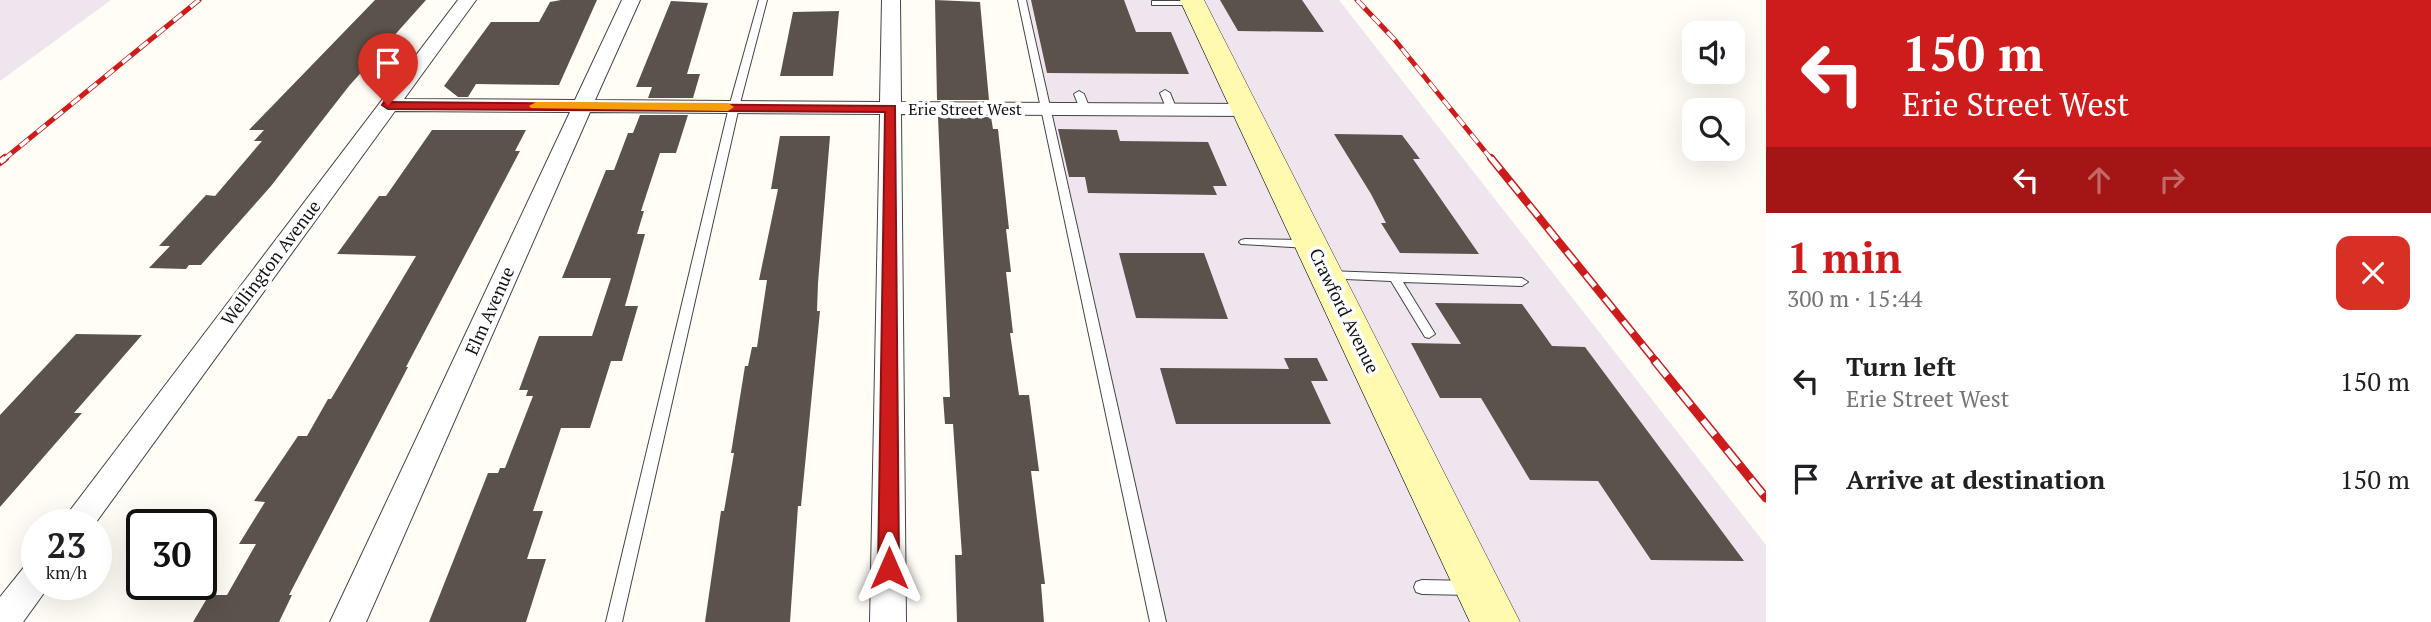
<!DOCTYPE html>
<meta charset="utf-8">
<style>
body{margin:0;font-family:"PT Serif",serif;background:#f2f2f2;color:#202124;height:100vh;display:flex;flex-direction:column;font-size:26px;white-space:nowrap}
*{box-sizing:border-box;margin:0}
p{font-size:23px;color:#757577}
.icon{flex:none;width:38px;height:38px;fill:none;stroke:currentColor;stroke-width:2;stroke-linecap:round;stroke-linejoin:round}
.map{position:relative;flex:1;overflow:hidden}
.panel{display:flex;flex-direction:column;background:#fff;width:665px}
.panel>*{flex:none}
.hud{background:#ce1c1c;color:#fff;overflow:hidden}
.fabs{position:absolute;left:1682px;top:21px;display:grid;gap:14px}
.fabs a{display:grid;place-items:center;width:63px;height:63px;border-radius:14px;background:#fff;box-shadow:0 7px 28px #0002;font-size:35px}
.speed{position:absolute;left:21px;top:509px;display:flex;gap:14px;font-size:35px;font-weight:700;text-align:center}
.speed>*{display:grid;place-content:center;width:91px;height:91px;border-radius:50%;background:#fff;box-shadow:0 7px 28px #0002;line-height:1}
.speed small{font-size:18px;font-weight:400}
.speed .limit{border:4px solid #111;border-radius:10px;background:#fff;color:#111}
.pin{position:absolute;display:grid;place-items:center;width:60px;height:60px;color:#fff;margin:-72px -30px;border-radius:50% 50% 50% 0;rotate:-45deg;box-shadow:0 0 7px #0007}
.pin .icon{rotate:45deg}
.me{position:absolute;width:77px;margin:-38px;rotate:0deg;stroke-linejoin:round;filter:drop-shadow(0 0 5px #0008)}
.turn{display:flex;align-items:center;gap:24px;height:147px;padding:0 21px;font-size:32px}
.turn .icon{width:91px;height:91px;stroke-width:2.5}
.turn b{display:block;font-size:49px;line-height:60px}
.lanes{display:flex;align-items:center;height:66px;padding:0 21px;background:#0003;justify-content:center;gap:35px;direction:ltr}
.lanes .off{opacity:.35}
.round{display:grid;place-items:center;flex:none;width:74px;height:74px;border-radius:14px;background:#f2f2f2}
.head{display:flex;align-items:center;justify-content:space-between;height:119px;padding:0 21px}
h1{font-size:42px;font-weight:600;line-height:52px;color:#ce1c1c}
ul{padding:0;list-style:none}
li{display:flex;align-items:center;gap:21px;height:98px;padding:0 21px}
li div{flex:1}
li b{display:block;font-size:26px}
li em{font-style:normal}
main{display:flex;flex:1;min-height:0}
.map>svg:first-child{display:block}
.industrial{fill:#efe5ef}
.building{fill:#5b524c}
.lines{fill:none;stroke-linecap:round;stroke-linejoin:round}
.lane-casing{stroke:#444;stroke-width:2}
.street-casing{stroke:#444;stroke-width:2}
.secondary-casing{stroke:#333;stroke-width:1}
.lane{fill:#fff;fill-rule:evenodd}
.street{fill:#fff;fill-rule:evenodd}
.secondary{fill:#fffab0;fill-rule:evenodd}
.rail-far2-casing{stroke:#ce1c1c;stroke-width:5}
.rail-far1-casing{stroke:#ce1c1c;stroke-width:8}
.rail-casing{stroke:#ce1c1c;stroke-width:9}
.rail-far2{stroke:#fff;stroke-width:3.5;stroke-dasharray:11;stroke-linecap:butt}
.rail-far1{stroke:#fff;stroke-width:5;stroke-dasharray:15;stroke-linecap:butt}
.rail{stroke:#fff;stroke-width:6;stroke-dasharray:19;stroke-linecap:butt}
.route{fill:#ce1c1c;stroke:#861212;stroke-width:2}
.slow{fill:#f59e0b}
.labels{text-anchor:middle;stroke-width:7;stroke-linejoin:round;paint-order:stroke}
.far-street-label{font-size:16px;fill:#111;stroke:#fff}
.street-label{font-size:18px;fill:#111;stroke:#fff}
</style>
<main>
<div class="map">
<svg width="1766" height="622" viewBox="0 0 1766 622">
<rect width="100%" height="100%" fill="#fffdf5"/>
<g class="industrial">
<polygon points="0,0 111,0 0,81"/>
<polygon points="1021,0 1339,0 1766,545 1766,622 1158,622"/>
</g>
<g class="building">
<polygon points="375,0 426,0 349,86 271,186 201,265 189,265 186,269 149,268 170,246 159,246 206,195 215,196 262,141 254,141 264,130 249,130"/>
<polygon points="561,0 597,0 559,85 476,84 468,97 458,97 444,86 491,22 539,22 550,2"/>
<polygon points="935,0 980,2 989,100 937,100"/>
<polygon points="1031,0 1124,0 1136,32 1171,32 1189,74 1047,73"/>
<polygon points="1220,0 1302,0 1324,32 1238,31"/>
<polygon points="671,1 708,3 687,74 700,74 693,98 648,98 652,87 636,87"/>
<polygon points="839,11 833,76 780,76 793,12"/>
<polygon points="640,115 688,115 676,153 660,153 641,211 644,211 637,234 645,234 625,306 638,306 622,361 611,361 590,428 561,428 533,511 543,511 527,559 546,559 526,622 429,622 488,473 498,473 500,468 505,468 533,396 526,396 528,390 519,390 539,336 592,336 611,278 562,278 606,170 614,170 628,133 633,133"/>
<polygon points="938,117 991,117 993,129 998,129 1009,229 1006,229 1011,272 1006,272 1013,333 1010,333 1019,395 1029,395 1039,471 1031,471 1045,584 1041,584 1044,622 957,622 955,555 962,555 953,424 945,424 943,397 950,397"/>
<polygon points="1058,129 1117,130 1120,141 1208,142 1227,186 1213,186 1217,195 1088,193 1085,177 1069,177"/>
<polygon points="432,130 526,130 515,151 520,151 406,367 408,367 289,595 292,595 279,622 193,622 209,595 227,595 256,544 239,544 265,502 254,501 298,436 307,436 328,399 331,399 416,256 337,254 379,196 386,196"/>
<polygon points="1334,134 1402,135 1420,159 1413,159 1479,254 1400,253 1381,223 1386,223 1371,194"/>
<polygon points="780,136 830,136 818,283 817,311 820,311 801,506 798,506 790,622 705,622 721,511 724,511 734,453 731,453 745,366 748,366 752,347 757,347 767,280 759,280 778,189 771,189"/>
<polygon points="1119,253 1204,253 1228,319 1136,318"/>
<polygon points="1435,303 1522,304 1552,346 1585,347 1744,561 1651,560 1598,481 1530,480 1481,398 1440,398 1411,343 1461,344"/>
<polygon points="76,334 142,335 74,413 82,413 0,507 0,415"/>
<polygon points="1284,358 1317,358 1328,381 1311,381 1331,424 1176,424 1160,368 1289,369"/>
</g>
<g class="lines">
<defs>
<g id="lane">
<polygon points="759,0 767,0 739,107 622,622 606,622 729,107"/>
<polygon points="1018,0 1026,0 1166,622 1150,622"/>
<polygon points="1152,1 1193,1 1197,3 1193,5 1152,5"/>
<polygon points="1165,90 1170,93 1177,110 1175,112 1172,113 1167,110 1160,93"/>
<polygon points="1079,91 1084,94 1090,109 1088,111 1082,111 1080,109 1074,94"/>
<polygon points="1245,239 1308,240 1314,244 1308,248 1241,244 1239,242 1241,240"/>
<polygon points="1327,271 1522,278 1528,282 1522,286 1403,282 1435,334 1429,338 1425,337 1391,281 1323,278 1321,275"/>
<polygon points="1422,580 1471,581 1477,583 1479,588 1477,593 1471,595 1422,594 1416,592 1414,587 1416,582"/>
</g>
<g id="street">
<polygon points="458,0 476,0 404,99 575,100 622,0 640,0 595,100 880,102 882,0 900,0 901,102 1247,104 1257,110 1247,116 901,114 906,622 870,622 880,114 590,112 366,622 330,622 570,112 395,111 94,525 59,525"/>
<polygon points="37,561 37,584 49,586 23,622 0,622 0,597 25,566"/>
</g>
<polygon id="secondary" points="1180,0 1204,0 1520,622 1470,622"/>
</defs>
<use href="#lane" class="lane-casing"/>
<use href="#street" class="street-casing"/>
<use href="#secondary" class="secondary-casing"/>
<use href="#lane" class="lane"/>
<use href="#street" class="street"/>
<use href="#secondary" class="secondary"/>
<defs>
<g id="rail-far2">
<polyline points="1357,0 1394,39 1492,160"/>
<polyline points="3,160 199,0"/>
</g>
<g id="rail-far1">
<polyline points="1491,158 1657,363"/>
<polyline points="0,162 5,158"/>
</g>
<polyline id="rail" points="1655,361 1766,498"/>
</defs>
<use href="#rail-far2" class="rail-far2-casing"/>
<use href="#rail-far1" class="rail-far1-casing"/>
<use href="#rail" class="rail-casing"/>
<use href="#rail-far2" class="rail-far2"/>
<use href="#rail-far1" class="rail-far1"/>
<use href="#rail" class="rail"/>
</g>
<polygon class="route" points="384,102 895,106 899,568 896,574 889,576 881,574 878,568 885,112 388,109 382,105"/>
<polygon class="slow" points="536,102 728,103 734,107 728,111 531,108 529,106"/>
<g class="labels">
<g class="far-street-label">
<text x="965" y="115">Erie Street West</text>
</g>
<g class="street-label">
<text transform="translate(271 263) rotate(-53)" y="6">Wellington Avenue</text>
<text transform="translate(490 311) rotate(-66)" y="6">Elm Avenue</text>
<text transform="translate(1344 311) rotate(64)" y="6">Crawford Avenue</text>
</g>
</g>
</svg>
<div class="fabs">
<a><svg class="icon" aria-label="sound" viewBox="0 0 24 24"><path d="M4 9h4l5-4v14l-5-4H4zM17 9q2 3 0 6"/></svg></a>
<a><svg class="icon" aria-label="search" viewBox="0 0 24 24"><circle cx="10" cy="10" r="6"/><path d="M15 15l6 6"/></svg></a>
</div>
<div class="speed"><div>23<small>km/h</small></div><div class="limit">30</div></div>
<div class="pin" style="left:388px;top:105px;background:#d93025"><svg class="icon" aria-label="arrive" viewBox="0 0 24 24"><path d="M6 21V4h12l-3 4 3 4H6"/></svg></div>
<svg class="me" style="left:889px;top:568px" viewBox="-20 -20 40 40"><path d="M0-17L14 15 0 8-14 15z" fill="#ce1c1c" stroke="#fff" stroke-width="4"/></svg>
</div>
<section class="panel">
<div class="hud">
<div class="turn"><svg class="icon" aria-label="left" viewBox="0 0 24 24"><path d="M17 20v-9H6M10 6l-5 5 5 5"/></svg><div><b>150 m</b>Erie Street West</div></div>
<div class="lanes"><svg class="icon" aria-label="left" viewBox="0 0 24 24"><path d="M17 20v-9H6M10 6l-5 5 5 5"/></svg><svg class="icon off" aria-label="ahead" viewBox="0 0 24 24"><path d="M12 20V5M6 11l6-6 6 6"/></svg><svg class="icon off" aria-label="right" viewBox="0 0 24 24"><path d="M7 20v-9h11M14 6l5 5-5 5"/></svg></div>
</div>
<div class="head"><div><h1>1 min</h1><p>300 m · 15:44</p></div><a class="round" style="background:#d93025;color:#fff"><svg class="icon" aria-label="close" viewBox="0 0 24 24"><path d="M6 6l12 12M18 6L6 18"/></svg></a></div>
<ul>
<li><svg class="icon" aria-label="left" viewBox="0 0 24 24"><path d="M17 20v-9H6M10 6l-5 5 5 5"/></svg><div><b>Turn left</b><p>Erie Street West</p></div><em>150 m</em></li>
<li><svg class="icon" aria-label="arrive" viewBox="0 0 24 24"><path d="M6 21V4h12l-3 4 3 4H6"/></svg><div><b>Arrive at destination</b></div><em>150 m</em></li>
</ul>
</section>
</main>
